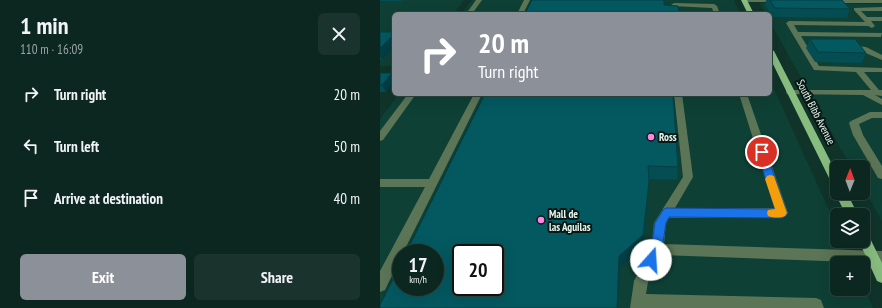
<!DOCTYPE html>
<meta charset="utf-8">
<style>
body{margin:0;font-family:"PT Sans Narrow",sans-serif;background:#1a332d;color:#f1f3f6;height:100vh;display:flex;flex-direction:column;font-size:15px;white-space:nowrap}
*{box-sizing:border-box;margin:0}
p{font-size:13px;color:#9aa5a5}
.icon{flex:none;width:22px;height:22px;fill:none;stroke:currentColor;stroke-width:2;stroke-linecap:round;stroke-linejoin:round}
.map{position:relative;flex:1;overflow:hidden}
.drawer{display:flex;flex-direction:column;background:#0c2720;width:380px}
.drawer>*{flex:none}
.guide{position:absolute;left:12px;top:12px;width:380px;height:84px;border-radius:6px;box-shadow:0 4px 16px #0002,0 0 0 1px #2c443e;background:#8c9099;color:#fff;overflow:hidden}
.needle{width:26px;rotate:1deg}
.tools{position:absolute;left:450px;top:160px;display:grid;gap:8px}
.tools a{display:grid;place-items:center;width:40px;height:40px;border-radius:6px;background:#0c2720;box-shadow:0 4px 16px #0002,0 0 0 1px #2c443e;font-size:20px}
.speed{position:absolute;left:12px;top:244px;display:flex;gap:8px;font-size:20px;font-weight:700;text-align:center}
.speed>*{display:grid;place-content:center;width:52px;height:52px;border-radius:50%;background:#0c2720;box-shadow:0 4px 16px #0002,0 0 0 1px #2c443e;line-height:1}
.speed small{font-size:10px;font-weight:400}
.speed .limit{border:2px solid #111;border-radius:6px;background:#fff;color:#111}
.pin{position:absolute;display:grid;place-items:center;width:34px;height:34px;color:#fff;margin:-17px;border:2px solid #fff;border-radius:50%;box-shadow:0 1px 4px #0007}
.me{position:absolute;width:44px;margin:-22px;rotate:19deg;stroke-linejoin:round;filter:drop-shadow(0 0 3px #0008)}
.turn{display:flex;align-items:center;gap:14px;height:84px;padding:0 20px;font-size:18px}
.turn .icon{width:52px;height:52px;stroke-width:2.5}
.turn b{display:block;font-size:28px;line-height:34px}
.round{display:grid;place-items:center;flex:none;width:42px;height:42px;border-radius:6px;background:#1a332d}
.headline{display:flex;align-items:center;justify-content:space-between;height:68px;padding:0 20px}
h1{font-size:24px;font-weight:700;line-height:30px}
.action{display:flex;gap:8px;margin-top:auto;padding:8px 20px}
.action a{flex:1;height:46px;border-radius:6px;background:#8c9099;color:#fff;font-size:16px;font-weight:700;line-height:46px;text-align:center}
.action a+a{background:#1a332d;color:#f1f3f6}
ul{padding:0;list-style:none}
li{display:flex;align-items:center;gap:12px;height:52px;padding:0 20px}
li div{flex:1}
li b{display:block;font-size:15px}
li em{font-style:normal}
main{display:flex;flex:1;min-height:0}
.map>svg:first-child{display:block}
.built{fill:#0f4035;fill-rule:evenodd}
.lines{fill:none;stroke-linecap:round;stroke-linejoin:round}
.minor{fill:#5c7557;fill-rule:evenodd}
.major{fill:#89bc7f;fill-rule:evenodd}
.wall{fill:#034d53}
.shaded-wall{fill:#033e44}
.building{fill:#045961;stroke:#033e44;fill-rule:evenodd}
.route{fill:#1a73e8;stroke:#114b97}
.slow{fill:#f59e0b}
.poi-dot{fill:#fd86e2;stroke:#091814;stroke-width:1.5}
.labels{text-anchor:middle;stroke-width:4;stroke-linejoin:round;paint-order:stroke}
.street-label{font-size:11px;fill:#e3f6f0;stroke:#091814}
.poi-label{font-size:11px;font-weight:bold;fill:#e3f6f0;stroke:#091814;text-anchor:start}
</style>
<main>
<section class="drawer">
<div class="headline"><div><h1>1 min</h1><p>110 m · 16:09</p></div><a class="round"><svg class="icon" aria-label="close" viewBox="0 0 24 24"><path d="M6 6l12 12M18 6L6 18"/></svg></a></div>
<ul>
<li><svg class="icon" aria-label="right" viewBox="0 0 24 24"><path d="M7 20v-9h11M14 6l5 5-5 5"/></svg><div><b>Turn right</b></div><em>20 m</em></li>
<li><svg class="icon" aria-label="left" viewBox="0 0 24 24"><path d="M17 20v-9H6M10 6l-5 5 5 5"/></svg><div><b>Turn left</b></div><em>50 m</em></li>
<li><svg class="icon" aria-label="arrive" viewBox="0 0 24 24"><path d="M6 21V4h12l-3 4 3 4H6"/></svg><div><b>Arrive at destination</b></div><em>40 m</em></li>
</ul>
<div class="action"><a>Exit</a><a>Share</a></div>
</section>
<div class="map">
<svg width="502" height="308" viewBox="0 0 502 308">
<rect width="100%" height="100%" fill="#10342a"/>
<g class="built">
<polygon points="0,0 84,0 73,14 14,14 14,66 0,66"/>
<polygon points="92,0 354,0 360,14 81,14"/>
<polygon points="379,3 502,4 502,221 483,188 483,167 471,167 390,22 390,14 386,14"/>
<path d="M390,80l67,148v13h6l10,22h-16v26h26v-3l10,22h-493v-189l19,-25h371zM21,253h34v34h-34zM81,253h34v34h-34z"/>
</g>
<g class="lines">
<g class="minor">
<polygon points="96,0 102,0 92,14 86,14"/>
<polygon points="144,0 150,0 143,14 137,14"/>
<polygon points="362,0 402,0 399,2 365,2"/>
<polygon points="447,0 502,0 502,3 449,3 447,2"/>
<polygon points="294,3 334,4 337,6 340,14 334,14 332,8 292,6 291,5"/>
<polygon points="502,7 502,11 481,11 487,17 502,17 502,21 491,21 495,26 492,28 488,26 414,25 418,32 502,33 501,37 421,36 439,66 502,68 502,72 484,72 499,90 502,90 502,96 495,95 502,99 502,105 483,95 407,94 406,92 407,90 491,90 476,72 434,70 406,23 409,21 485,22 474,10 474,8"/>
<polygon points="467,45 486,47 502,55 502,60 481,51 467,49"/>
<polygon points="28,94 36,94 3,140 0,141 0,131"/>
<polygon points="94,94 102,94 23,253 21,253 21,257 5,290 0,292 0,271 45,187 0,187 0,179 49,179"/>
<polygon points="294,94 302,94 313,177 295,208 395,208 359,94 367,94 408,213 406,216 402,218 289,218 286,224 284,244 502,251 502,263 281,255 268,282 266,294 436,298 441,300 444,308 250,308 254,281 271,248 274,223 303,177"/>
<polygon points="490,112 502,112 502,118 492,118 479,124 483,135 502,166 502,179 498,178 473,135 469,123 471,121"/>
</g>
<g class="major">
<polygon points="361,0 367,0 374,14 368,14"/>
<polygon points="390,49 394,51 457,174 457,188 453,187 452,184 390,58"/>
<polygon points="457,190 457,193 467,193 478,215 466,215 455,193"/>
<polygon points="483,231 487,232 502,263 502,283 497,281 479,241 483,241"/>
</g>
</g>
<g class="wall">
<polygon points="0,0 22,0 21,1 0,1"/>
<polygon points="386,0 390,0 470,9 467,18 392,17 385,5"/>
<polygon points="0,32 2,60 0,60"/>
<polygon points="430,39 486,53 482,63 435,62 426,48"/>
<polygon points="0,73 6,92 0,92"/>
<polygon points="105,94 298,167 297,180 269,179 268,193 263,247 240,268"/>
</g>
<g class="shaded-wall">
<polygon points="14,34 14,48 2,60 0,56 0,48"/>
<polygon points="12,73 14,76 14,82 6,92 2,85"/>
<polygon points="269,181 263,247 240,268 238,308 237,308 239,256"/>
</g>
<g class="building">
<polygon points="152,0 284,0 284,5 298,6 299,14 145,14"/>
<polygon points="390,0 462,0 470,9 395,8"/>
<polygon points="0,32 14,32 14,34 0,48"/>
<polygon points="430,39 475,39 486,53 438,52"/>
<polygon points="0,73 12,73 2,85 0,85"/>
<path d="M105,94h188l5,73 -30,-1 1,15 -6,54 -24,21 -2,52h-237v-3l21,-42v24h34v-34h-29zM81,253h34v34h-34z"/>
</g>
<polygon class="route" points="382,148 386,152 407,213 405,216 402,218 289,217 286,223 282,249 276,264 271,265 267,264 266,260 271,249 275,223 283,210 286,208 395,209 377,152"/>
<path class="slow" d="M390,175l4,1 1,3 12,34 -2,3c-5,2 -11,2 -17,0l-1,-3 1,-3 7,-1 -10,-30 2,-3z"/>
<g class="poi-dot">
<circle cx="271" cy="137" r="4"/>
<circle cx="161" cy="220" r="4"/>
</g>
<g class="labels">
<g class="street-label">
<text transform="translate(436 112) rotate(63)" y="4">South Bibb Avenue</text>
</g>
<g class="poi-label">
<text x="279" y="141">Ross</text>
<text x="169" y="218">Mall de<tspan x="169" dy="13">las Aguilas</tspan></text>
</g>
</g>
</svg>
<div class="tools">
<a><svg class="needle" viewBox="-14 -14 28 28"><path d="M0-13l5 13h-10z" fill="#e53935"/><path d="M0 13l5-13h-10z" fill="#9aa5a5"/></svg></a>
<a><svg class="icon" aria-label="layers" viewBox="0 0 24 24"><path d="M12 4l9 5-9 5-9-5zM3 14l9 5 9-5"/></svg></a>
<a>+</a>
</div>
<div class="speed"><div>17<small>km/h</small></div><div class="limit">20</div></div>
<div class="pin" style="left:382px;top:152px;background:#d93025"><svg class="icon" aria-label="arrive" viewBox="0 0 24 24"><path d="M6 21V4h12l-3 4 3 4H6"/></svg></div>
<svg class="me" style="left:271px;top:260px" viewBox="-20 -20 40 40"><circle r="19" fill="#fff"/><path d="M0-13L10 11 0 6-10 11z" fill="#1a73e8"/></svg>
<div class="guide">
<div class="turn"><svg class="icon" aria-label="right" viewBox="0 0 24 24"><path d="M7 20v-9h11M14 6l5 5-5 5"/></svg><div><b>20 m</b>Turn right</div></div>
</div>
</div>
</main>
